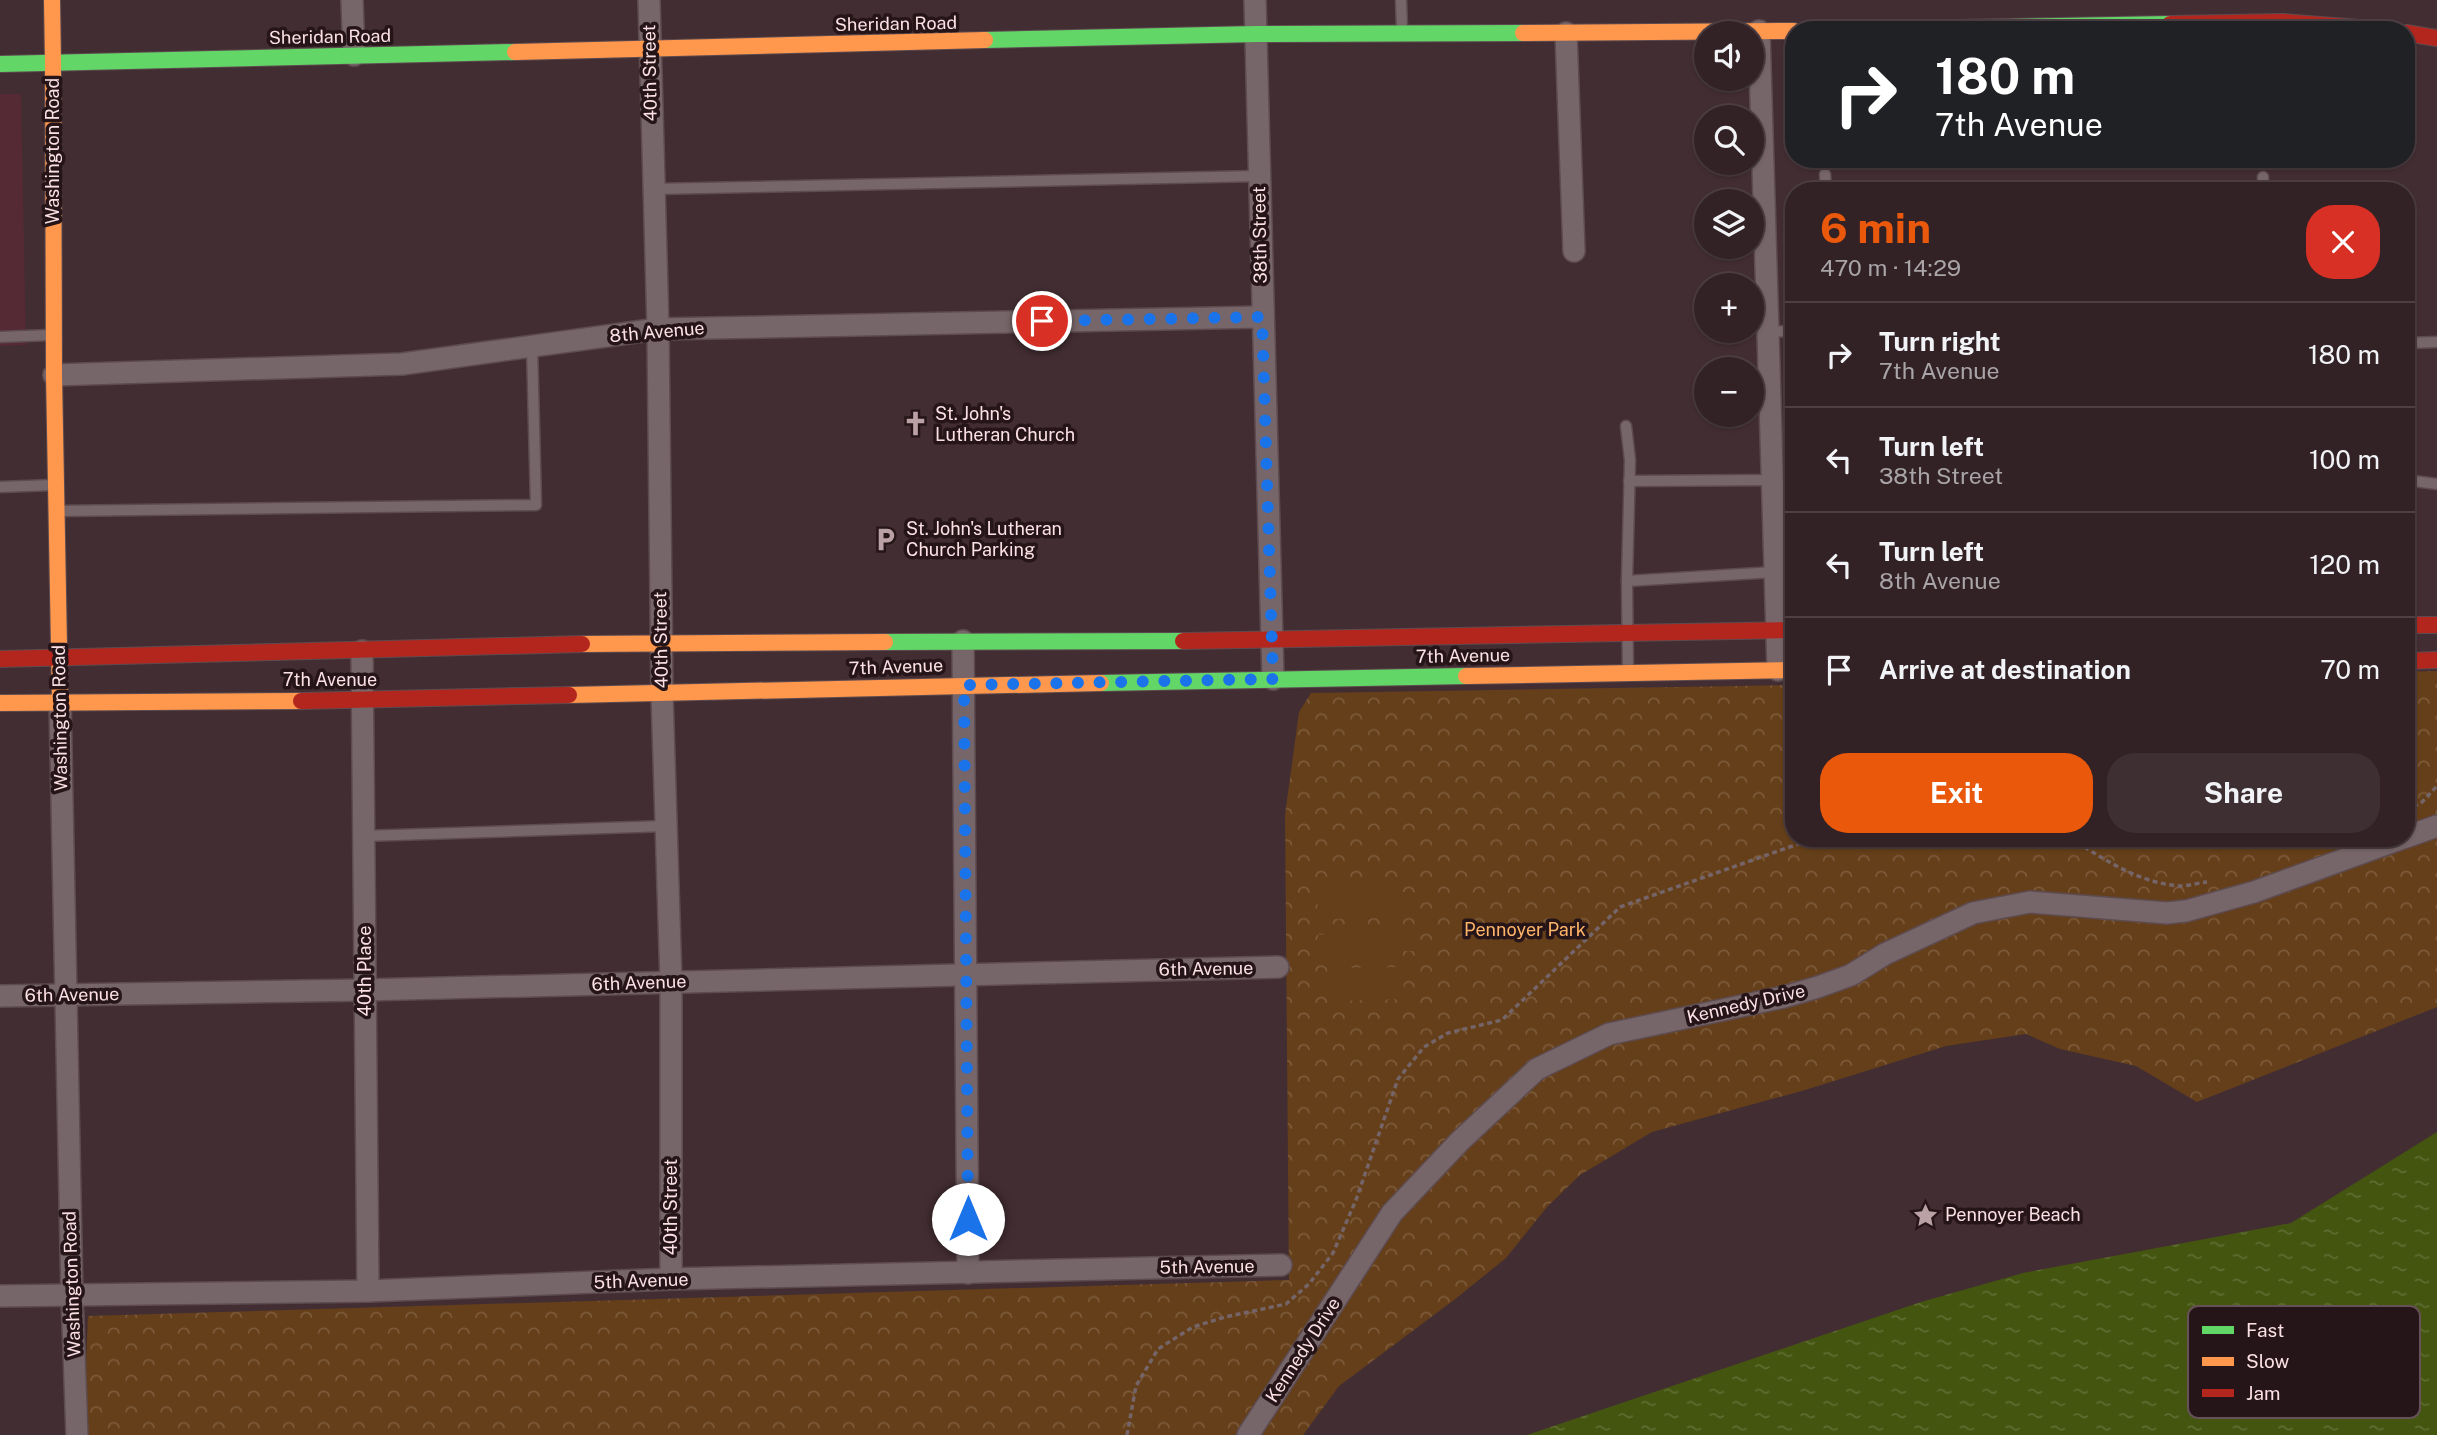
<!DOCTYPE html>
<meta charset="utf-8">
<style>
body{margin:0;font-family:"Public Sans",sans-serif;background:#3d2f32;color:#f1f3f6;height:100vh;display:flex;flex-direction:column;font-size:26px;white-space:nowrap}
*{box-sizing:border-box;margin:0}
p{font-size:23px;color:#a8a4a7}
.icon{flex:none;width:38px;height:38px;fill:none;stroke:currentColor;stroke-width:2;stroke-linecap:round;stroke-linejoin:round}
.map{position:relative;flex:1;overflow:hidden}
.side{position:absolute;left:1785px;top:182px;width:630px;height:665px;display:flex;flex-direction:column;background:#322226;border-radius:28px;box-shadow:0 2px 5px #0004,0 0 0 2px #4d3f43}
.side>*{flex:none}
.guide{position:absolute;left:1785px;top:21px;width:630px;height:147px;border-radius:28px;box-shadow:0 2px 5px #0004,0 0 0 2px #4d3f43;background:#202124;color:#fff;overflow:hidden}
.tools{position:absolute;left:1694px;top:21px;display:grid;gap:14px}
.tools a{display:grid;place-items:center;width:70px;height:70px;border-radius:50%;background:#322226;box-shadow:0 2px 5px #0004,0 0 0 2px #4d3f43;font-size:35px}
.pin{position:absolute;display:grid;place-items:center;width:60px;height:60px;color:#fff;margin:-30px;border:4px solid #fff;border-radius:50%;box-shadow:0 2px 7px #0007}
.me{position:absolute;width:77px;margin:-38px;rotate:0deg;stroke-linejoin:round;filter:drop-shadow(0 0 5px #0008)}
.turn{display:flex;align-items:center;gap:24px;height:147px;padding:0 35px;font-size:32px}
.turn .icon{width:91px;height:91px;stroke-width:2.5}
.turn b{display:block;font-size:49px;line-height:60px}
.round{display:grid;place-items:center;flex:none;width:74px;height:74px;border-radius:28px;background:#3d2f32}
.summary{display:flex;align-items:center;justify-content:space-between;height:119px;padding:0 35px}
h1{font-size:42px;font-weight:700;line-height:52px;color:#ea580c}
.action{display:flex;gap:14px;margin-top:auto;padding:14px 35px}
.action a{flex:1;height:80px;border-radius:28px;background:#ea580c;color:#fff;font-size:28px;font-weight:700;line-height:80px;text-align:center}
.action a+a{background:#3d2f32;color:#f1f3f6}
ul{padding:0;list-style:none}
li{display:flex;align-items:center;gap:21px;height:105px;padding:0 35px;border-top:2px solid #4d3f43}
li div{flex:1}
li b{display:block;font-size:26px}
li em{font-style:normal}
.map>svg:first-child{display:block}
.built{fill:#552a35}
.park{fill:url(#park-crowns)}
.pitch{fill:#653f19}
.water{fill:url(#water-ripples)}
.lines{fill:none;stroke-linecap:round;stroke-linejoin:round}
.lane-casing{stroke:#5d4b4f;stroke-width:13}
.street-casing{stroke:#5d4b4f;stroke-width:24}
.fast-casing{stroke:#5d4b4f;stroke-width:18}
.slow-casing{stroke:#5d4b4f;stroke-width:18}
.jam-casing{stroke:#5d4b4f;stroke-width:18}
.path{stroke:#756568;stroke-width:3.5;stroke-dasharray:5 3.5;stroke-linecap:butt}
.lane{stroke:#776669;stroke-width:10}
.street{stroke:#776669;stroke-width:21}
.fast{stroke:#63d668;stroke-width:16}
.slow{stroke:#ff974d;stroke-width:16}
.jam{stroke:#b3261e;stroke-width:16}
.route{stroke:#1a73e8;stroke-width:12;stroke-dasharray:0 21.6}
.labels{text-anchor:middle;stroke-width:7;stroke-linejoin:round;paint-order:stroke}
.street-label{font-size:18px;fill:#fbe0e5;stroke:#251418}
.poi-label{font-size:18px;fill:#fbe0e5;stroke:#251418;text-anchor:start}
.park-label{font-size:18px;fill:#ffb569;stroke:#251418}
.key{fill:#251418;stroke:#655156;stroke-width:2}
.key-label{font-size:19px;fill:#fbe0e5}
</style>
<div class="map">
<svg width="2437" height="1435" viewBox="0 0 2437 1435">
<defs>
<pattern id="park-crowns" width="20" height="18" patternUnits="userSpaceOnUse" patternTransform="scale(1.75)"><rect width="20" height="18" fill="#653f19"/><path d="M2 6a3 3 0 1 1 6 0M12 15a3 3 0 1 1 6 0" fill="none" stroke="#7c5a3a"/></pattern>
<pattern id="water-ripples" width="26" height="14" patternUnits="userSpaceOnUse" patternTransform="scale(1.75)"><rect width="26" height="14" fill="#43550f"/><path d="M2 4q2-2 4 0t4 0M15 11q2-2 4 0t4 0" fill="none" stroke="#5f6d32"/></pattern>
</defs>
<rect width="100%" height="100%" fill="#422d32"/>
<polygon class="built" points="0,94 21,94 26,345 0,346"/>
<polygon class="park" points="2437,671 2437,1007 2197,1102 2136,1066 2060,1049 2026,1034 1946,1046 1805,1090 1652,1132 1580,1175 1547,1207 1506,1258 1454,1300 1339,1386 1303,1435 83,1435 88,1316 1289,1280 1285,815 1299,712 1311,693 1794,685 1794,838 2406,838 2406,672"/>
<g class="pitch">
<polygon points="1401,885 1402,892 1414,892 1414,910 1402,910 1402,917 1331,919 1330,912 1318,912 1317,894 1330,893 1330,886"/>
<polygon points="1403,926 1403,933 1415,933 1416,951 1403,951 1403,958 1332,960 1332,953 1318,953 1318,935 1331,934 1331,927"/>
<polygon points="1403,967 1404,999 1332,1001 1332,968"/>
</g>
<polygon class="water" points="2437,1132 2437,1435 1527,1435 1921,1302 2023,1273 2291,1223"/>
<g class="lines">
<defs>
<g id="lane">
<polyline points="1401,0 1402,29"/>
<polyline points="1825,174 1826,191"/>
<polyline points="2263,177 2263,191"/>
<polyline points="654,189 1259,176"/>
<polyline points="1768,332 1794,331"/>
<polyline points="0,337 51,335"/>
<polyline points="2406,343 2437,342"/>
<polyline points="1626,426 1630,460 1627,581 1775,572"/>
<polyline points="2406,480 2437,484"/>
<polyline points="1629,481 1772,480"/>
<polyline points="0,487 53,485"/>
<polyline points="1773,500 1794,500"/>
<polyline points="57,511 536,505 532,346"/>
<polyline points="1627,581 1628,673"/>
<polyline points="364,836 666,826"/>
</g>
<g id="street">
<polyline points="352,0 354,55"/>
<polyline points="649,0 658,329 662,694 671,982 671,1279"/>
<polyline points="1255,0 1273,679"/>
<polyline points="1759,31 1778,670"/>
<polyline points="1566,33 1574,251"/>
<polyline points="54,375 402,364 658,329 1262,317"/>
<polyline points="963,641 968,1273"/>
<polyline points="362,651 368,1291"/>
<polyline points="60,701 72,1296 77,1435"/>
<polyline points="2406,837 2437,826"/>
<polyline points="0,996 365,990 1278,967"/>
<polyline points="0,1296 368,1291 671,1279 1281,1265"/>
<polyline points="1248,1435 1392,1213 1460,1141 1537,1069 1609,1034 1784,997 1818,987 1851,975 1885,954 1973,913 2030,902 2167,913 2186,911 2254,892 2403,838"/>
</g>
<g id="fast">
<polyline points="1852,30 2170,24"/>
<polyline points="985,40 1257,34 1523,33"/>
<polyline points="0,64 515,52"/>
<polyline points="885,642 1183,641"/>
<polyline points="1101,683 1466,676"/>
</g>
<g id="slow">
<polyline points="52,0 53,63"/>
<polyline points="1523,33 1794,31"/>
<polyline points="515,52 985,40"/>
<polyline points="53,63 54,375 60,701"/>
<polyline points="582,644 885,642"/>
<polyline points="1466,676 1794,670"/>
<polyline points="569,695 1101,683"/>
<polyline points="0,703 301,701"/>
</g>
<g id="jam">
<polyline points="2170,24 2283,22 2385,30"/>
<polyline points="2406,33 2437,38"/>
<polyline points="2406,625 2437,625"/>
<polyline points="1183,641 1794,630"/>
<polyline points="0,659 582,644"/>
<polyline points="2406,661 2437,660"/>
<polyline points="301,701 569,695"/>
</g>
</defs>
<use href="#lane" class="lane-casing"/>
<use href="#street" class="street-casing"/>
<use href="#fast" class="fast-casing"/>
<use href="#slow" class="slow-casing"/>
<use href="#jam" class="jam-casing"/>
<g class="path">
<polyline points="2406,811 2422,802 2437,786"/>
<path d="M2070,838c34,21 68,45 110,48 8,0 18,-3 27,-4"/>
<polyline points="1127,1435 1136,1386 1158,1349 1193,1327 1225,1317 1286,1304 1309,1284 1333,1253 1356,1200 1398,1079 1424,1047 1448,1033 1502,1020 1620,907 1815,838"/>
</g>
<use href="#lane" class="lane"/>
<use href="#street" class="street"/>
<use href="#fast" class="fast"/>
<use href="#slow" class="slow"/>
<use href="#jam" class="jam"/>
</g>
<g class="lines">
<polyline class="route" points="968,1219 964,685 1273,679 1262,317 1042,321"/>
</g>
<defs>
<symbol id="church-bare" viewBox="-9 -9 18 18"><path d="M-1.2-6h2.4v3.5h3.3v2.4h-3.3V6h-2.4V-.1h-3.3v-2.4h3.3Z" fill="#baa1a6" stroke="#251418" stroke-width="2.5" paint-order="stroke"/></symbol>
<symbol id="parking-bare" viewBox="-9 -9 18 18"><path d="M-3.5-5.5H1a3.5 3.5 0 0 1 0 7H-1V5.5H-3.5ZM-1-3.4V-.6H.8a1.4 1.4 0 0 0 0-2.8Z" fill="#baa1a6" stroke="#251418" stroke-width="2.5" paint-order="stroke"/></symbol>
<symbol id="sight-bare" viewBox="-9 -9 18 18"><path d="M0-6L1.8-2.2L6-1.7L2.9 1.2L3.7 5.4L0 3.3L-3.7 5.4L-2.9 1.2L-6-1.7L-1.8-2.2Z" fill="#baa1a6" stroke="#251418" stroke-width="2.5" paint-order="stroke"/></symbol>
</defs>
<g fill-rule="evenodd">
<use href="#church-bare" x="898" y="406" width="35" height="35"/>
<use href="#parking-bare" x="868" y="522" width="35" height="35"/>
<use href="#sight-bare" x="1908" y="1198" width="35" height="35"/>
</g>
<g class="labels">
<g class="street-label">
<text transform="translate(896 24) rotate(-1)" y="6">Sheridan Road</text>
<text transform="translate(330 37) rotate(-1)" y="6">Sheridan Road</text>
<text transform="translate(650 73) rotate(-91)" y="6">40th Street</text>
<text transform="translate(53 151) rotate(-90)" y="6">Washington Road</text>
<text transform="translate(1260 235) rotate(-91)" y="6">38th Street</text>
<text transform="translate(657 332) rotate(-5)" y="6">8th Avenue</text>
<text transform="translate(661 640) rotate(-91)" y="6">40th Street</text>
<text transform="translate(1463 656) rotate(-1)" y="6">7th Avenue</text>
<text transform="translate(896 667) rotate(-2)" y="6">7th Avenue</text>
<text x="330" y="686">7th Avenue</text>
<text transform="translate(60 718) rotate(-91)" y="6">Washington Road</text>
<text transform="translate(1206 969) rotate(-1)" y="6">6th Avenue</text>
<text transform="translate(365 971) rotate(-90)" y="6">40th Place</text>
<text transform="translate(639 983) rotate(-2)" y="6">6th Avenue</text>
<text transform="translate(72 995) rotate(-1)" y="6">6th Avenue</text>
<text transform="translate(1746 1004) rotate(-13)" y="6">Kennedy Drive</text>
<text transform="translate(671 1207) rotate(-90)" y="6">40th Street</text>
<text transform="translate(1207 1267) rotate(-1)" y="6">5th Avenue</text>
<text transform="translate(641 1281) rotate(-2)" y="6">5th Avenue</text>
<text transform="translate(72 1284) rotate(-92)" y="6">Washington Road</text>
<text transform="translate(1303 1350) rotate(-57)" y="6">Kennedy Drive</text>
</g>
<g class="poi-label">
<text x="935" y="420">St. John's<tspan x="935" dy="21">Lutheran Church</tspan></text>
<text x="906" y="535">St. John's Lutheran<tspan x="906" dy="21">Church Parking</tspan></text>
<text x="1945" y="1221">Pennoyer Beach</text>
</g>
<g class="park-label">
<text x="1525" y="936">Pennoyer Park</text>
</g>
</g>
<rect x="2188" y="1306" width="232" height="112" rx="10" class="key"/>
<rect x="2202" y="1326" width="32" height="8" fill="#63d668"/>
<rect x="2202" y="1357" width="32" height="9" fill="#ff974d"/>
<rect x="2202" y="1389" width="32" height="8" fill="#b3261e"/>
<g class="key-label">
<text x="2246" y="1337">Fast</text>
<text x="2246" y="1368">Slow</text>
<text x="2246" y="1400">Jam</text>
</g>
</svg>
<div class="tools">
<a><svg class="icon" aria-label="sound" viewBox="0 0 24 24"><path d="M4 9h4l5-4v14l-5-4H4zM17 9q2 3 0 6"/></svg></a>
<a><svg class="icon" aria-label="search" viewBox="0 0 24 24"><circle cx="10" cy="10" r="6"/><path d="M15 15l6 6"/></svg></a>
<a><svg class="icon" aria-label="layers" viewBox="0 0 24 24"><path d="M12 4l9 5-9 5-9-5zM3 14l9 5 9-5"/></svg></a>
<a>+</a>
<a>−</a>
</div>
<div class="pin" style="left:1042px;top:321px;background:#d93025"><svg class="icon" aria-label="arrive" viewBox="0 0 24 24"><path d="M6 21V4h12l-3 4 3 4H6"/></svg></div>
<svg class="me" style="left:968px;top:1219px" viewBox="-20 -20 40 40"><circle r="19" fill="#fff"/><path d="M0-13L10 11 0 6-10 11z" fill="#1a73e8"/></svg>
<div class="guide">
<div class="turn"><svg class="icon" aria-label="right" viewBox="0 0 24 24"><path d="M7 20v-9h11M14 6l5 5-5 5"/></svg><div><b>180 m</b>7th Avenue</div></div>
</div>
<section class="side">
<div class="summary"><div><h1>6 min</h1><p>470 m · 14:29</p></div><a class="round" style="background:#d93025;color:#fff"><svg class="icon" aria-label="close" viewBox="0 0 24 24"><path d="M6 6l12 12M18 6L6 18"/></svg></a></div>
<ul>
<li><svg class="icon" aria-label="right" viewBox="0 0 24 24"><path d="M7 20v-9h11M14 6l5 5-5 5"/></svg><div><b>Turn right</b><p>7th Avenue</p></div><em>180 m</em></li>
<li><svg class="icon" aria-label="left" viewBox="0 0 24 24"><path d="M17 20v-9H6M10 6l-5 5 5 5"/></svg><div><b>Turn left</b><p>38th Street</p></div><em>100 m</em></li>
<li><svg class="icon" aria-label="left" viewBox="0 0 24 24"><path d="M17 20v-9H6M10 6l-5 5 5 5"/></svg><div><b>Turn left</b><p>8th Avenue</p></div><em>120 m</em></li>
<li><svg class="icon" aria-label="arrive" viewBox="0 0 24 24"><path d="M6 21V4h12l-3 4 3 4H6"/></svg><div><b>Arrive at destination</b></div><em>70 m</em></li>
</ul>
<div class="action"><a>Exit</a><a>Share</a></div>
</section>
</div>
